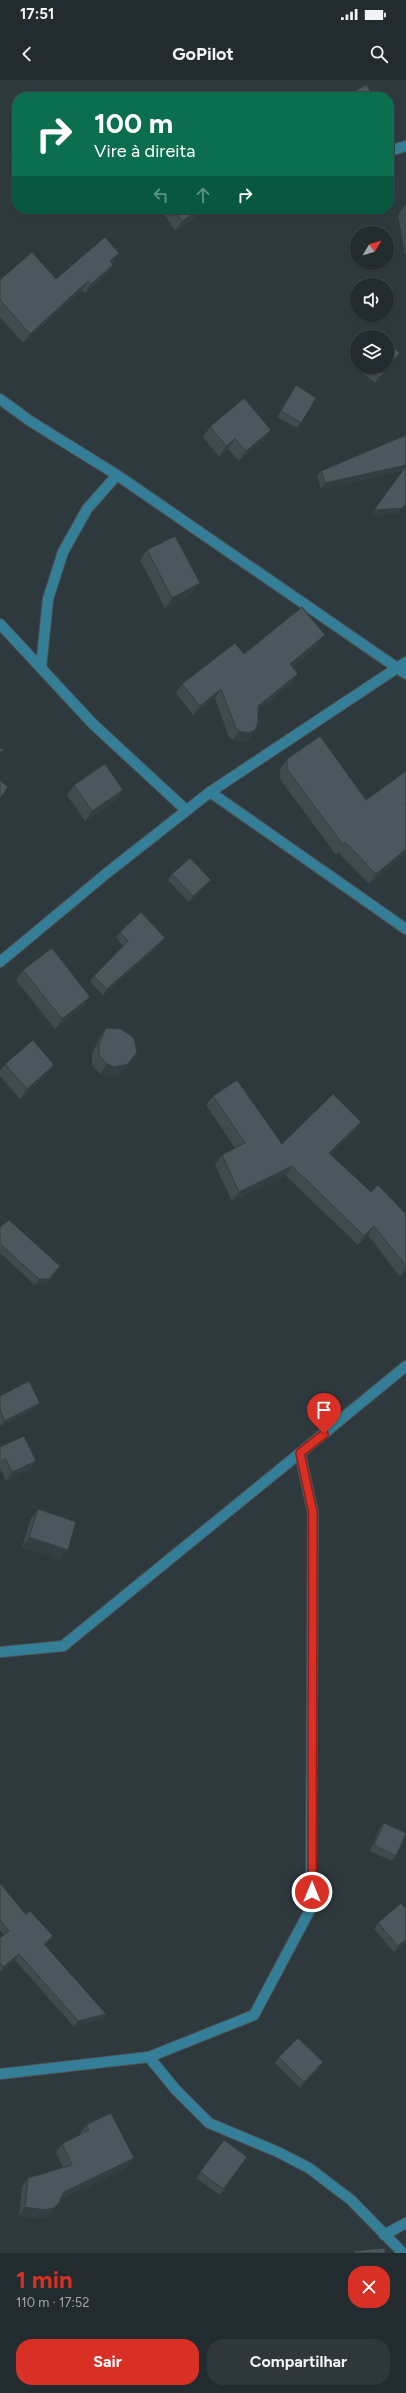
<!DOCTYPE html>
<html lang="pt">
<meta charset="utf-8">
<style>
body{margin:0;font-family:Figtree,sans-serif;background:#2e373a;color:#f1f3f6;height:100vh;display:flex;flex-direction:column;font-size:15px;white-space:nowrap}
*{box-sizing:border-box;margin:0}
p{font-size:13px;color:#a2a7aa}
.icon{flex:none;width:22px;height:22px;fill:none;stroke:currentColor;stroke-width:2;stroke-linecap:round;stroke-linejoin:round}
.map{position:relative;height:2173px;overflow:hidden}
.panel{display:flex;flex-direction:column;background:#222b2e;flex:1}
.panel>*{flex:none}
.banner{position:absolute;left:12px;top:12px;width:382px;height:122px;border-radius:16px;box-shadow:0 1px 3px #0004,0 0 0 1px #3f474a;background:#0b6e4f;color:#fff;overflow:hidden}
.needle{width:26px;rotate:52deg}
.tools{position:absolute;left:350px;top:146px;display:grid;gap:8px}
.tools a{display:grid;place-items:center;width:44px;height:44px;border-radius:50%;background:#222b2e;box-shadow:0 1px 3px #0004,0 0 0 1px #3f474a;font-size:20px}
.pin{position:absolute;display:grid;place-items:center;width:34px;height:34px;color:#fff;margin:-41px -17px;border-radius:50% 50% 50% 0;rotate:-45deg;box-shadow:0 0 4px #0007}
.pin .icon{rotate:45deg}
.me{position:absolute;width:44px;margin:-22px;rotate:0deg;stroke-linejoin:round;filter:drop-shadow(0 0 3px #0008)}
.turn{display:flex;align-items:center;gap:14px;height:84px;padding:0 16px;font-size:18px}
.turn .icon{width:52px;height:52px;stroke-width:2.5}
.turn b{display:block;font-size:28px;line-height:34px}
.lanes{display:flex;align-items:center;height:38px;padding:0 16px;background:#0003;justify-content:center;gap:20px;direction:ltr}
.lanes .off{opacity:.35}
.round{display:grid;place-items:center;flex:none;width:42px;height:42px;border-radius:16px;background:#2e373a}
.summary{display:flex;align-items:center;justify-content:space-between;height:68px;padding:0 16px}
h1{font-size:24px;font-weight:700;line-height:30px;color:#d93025}
.primary-button{display:flex;gap:8px;margin-top:auto;padding:8px 16px}
.primary-button a{flex:1;height:46px;border-radius:16px;background:#d93025;color:#fff;font-size:16px;font-weight:700;line-height:46px;text-align:center}
.primary-button a+a{background:#2e373a;color:#f1f3f6}
.status{display:flex;justify-content:space-between;align-items:center;height:28px;padding:0 20px;background:#222b2e;direction:ltr}
.status svg{height:11px;fill:currentColor}
header{display:flex;justify-content:space-between;align-items:center;height:52px;padding:0 16px;background:#222b2e;font-size:18px;font-weight:700}
.map>svg:first-child{display:block}
.lines{fill:none;stroke-linecap:round;stroke-linejoin:round}
.minor-casing{stroke:#4a5559;stroke-width:12}
.minor{stroke:#347f97;stroke-width:10}
.wall{fill:#404b4f}
.shaded-wall{fill:#343d40}
.building{fill:#4b575c;stroke:#343d40}
.route-casing{stroke:#8d1f18;stroke-width:10}
.route{stroke:#d93025;stroke-width:7}
</style>
<div class="status"><b>17:51</b><svg viewBox="0 0 49 12"><path d="M0 12V9h3v3zM5 12V6h3v6zM10 12V3h3v9zM15 12V0h3v12zM26 1h20v11H26zM47 4h2v5h-2z"/></svg></div>
<header><svg class="icon" aria-label="back" viewBox="0 0 24 24"><path d="M15 5l-7 7 7 7"/></svg>GoPilot<svg class="icon" aria-label="search" viewBox="0 0 24 24"><circle cx="10" cy="10" r="6"/><path d="M15 15l6 6"/></svg></header>
<div class="map">
<svg width="406" height="2173" viewBox="0 0 406 2173">
<rect width="100%" height="100%" fill="#2e393e"/>
<g class="lines">
<defs>
<g id="minor">
<polyline points="389,71 406,66"/>
<polyline points="0,319 30,341 117,395 406,594"/>
<polyline points="0,544 93,644 186,730"/>
<polyline points="41,588 48,519 63,472 87,429 117,395"/>
<polyline points="210,712 406,849"/>
<polyline points="0,882 107,793 210,712 406,582"/>
<polyline points="0,1572 63,1566 300,1373"/>
<polyline points="149,1977 176,2010 209,2043 278,2072 309,2088 351,2120 403,2173"/>
<polyline points="0,1994 149,1977 254,1935 311,1828 313,1433 300,1373 406,1286"/>
<polyline points="384,2155 406,2143"/>
</g>
</defs>
<use href="#minor" class="minor-casing"/>
<use href="#minor" class="minor"/>
</g>
<g class="wall">
<polygon points="17,64 17,80 10,74"/>
<polygon points="405,125 406,125 406,173 405,174 398,135"/>
<polygon points="161,129 209,129 175,151"/>
<polygon points="119,173 112,183 107,194 85,213 82,210 23,263 0,237 0,200 56,199"/>
<polygon points="396,278 375,303 353,285 357,279 357,287 387,287"/>
<polygon points="296,305 301,343 297,348 277,337"/>
<polygon points="210,347 271,350 264,360 239,381 228,369 219,377 203,357"/>
<polygon points="406,355 406,427 398,433 370,436 403,390 321,409 317,396 321,391"/>
<polygon points="147,470 193,513 165,528 140,480"/>
<polygon points="319,564 292,587 298,594 292,603 258,630 255,650 249,659 242,662 233,660 229,657 215,618 193,635 176,613 182,604 244,574"/>
<polygon points="287,679 366,720 406,691 406,773 369,804 338,772 336,775 280,699 280,689"/>
<polygon points="74,705 123,710 116,720 85,741 67,715"/>
<polygon points="172,794 207,805 189,822 168,800"/>
<polygon points="120,852 161,864 103,915 90,902 94,896 123,866 116,857"/>
<polygon points="23,890 90,917 83,927 55,949 16,900"/>
<polygon points="106,948 121,994 107,997 100,994 92,985 92,974 99,959"/>
<polygon points="5,984 47,995 20,1019 0,996 0,991"/>
<polygon points="213,1016 282,1064 355,1051 330,1075 371,1112 406,1134 406,1192 400,1197 368,1155 358,1165 286,1096 232,1121 215,1085 222,1075 235,1068 206,1025"/>
<polygon points="0,1147 56,1192 45,1205 35,1205 0,1173"/>
<polygon points="0,1316 36,1328 1,1346 0,1344"/>
<polygon points="0,1367 36,1381 30,1389 6,1401 0,1388"/>
<polygon points="38,1429 68,1470 60,1480 22,1467 31,1439"/>
<polygon points="384,1743 396,1776 392,1781 370,1771 380,1748"/>
<polygon points="0,1803 49,1861 45,1865 106,1934 102,1939 74,1947 15,1880 0,1892 0,1858 4,1855 0,1850"/>
<polygon points="378,1843 406,1862 394,1872 374,1849"/>
<polygon points="279,1977 319,1988 300,2008 275,1983"/>
<polygon points="86,2045 134,2078 128,2087 60,2120 52,2132 47,2137 40,2139 19,2136 22,2107 28,2098 63,2088 56,2072 62,2064 80,2055 80,2054"/>
<polygon points="224,2060 247,2077 220,2115 196,2098"/>
</g>
<g class="shaded-wall">
<polygon points="201,129 209,129 175,151 182,141"/>
<polygon points="119,173 113,182 104,190 110,181"/>
<polygon points="113,185 107,194 85,213 91,204"/>
<polygon points="88,201 82,210 23,263 30,254"/>
<polygon points="400,273 396,278 375,303 379,297"/>
<polygon points="271,350 264,360 239,381 246,371"/>
<polygon points="235,359 228,369 219,377 226,366"/>
<polygon points="406,385 403,390 321,409 325,403"/>
<polygon points="406,424 406,427 398,433 370,436 374,430"/>
<polygon points="200,503 193,513 165,528 172,518"/>
<polygon points="325,555 319,564 284,593 290,584"/>
<polygon points="298,594 292,603 252,634 258,626"/>
<polygon points="221,609 215,618 193,635 200,626"/>
<polygon points="255,650 249,659 242,662 233,660 239,651"/>
<polygon points="123,710 116,720 85,741 92,731"/>
<polygon points="406,769 406,773 369,804 376,794"/>
<polygon points="211,800 207,805 189,822 193,816"/>
<polygon points="165,858 161,864 103,915 107,909"/>
<polygon points="90,917 83,927 55,949 62,939"/>
<polygon points="107,984 128,984 121,994 107,997 100,994"/>
<polygon points="54,985 47,995 20,1019 27,1009"/>
<polygon points="361,1042 355,1051 322,1083 329,1073"/>
<polygon points="292,1086 286,1096 232,1121 239,1112"/>
<polygon points="374,1146 368,1155 358,1165 364,1156"/>
<polygon points="60,1186 45,1205 35,1205 39,1199"/>
<polygon points="406,1188 406,1192 400,1197"/>
<polygon points="40,1323 36,1328 1,1346 5,1341"/>
<polygon points="36,1381 30,1389 6,1401 12,1392"/>
<polygon points="29,1457 68,1470 60,1480 22,1467"/>
<polygon points="53,1856 49,1861 40,1869 44,1864"/>
<polygon points="406,1860 406,1862 394,1872 398,1866"/>
<polygon points="19,1874 15,1880 0,1892 3,1887"/>
<polygon points="106,1934 102,1939 74,1947 78,1941"/>
<polygon points="323,1982 319,1988 300,2008 304,2002"/>
<polygon points="134,2078 128,2087 58,2121 64,2112"/>
<polygon points="59,2123 52,2132 47,2137 40,2139 19,2136 25,2127"/>
</g>
<g class="building">
<polygon points="367,5 373,17 342,17"/>
<polygon points="17,64 17,71 14,68"/>
<polygon points="174,129 201,129 182,141"/>
<polygon points="105,157 119,173 110,181 113,185 91,204 88,201 30,254 0,220 0,200 32,172 56,199"/>
<polygon points="378,254 381,257 375,257"/>
<polygon points="387,262 400,273 379,297 366,287 387,287"/>
<polygon points="296,305 316,318 301,343 281,331"/>
<polygon points="244,318 271,350 246,371 235,359 226,366 210,347"/>
<polygon points="406,355 406,385 325,403 321,391"/>
<polygon points="406,386 406,424 402,428 374,430"/>
<polygon points="175,456 200,503 172,518 147,470"/>
<polygon points="302,527 325,555 290,584 298,594 258,626 258,643 255,650 248,653 239,651 236,648 221,609 200,626 182,604 235,563 244,574"/>
<polygon points="320,656 366,720 406,691 406,724 405,724 406,725 406,769 376,794 345,762 343,765 287,689 287,679"/>
<polygon points="0,668 4,669 0,674"/>
<polygon points="105,684 123,710 92,731 74,705"/>
<polygon points="0,700 8,707 0,718"/>
<polygon points="190,778 211,800 193,816 172,794"/>
<polygon points="141,832 165,858 107,909 94,896 128,861 120,852"/>
<polygon points="52,868 90,917 62,939 23,890"/>
<polygon points="106,948 121,949 134,958 137,972 128,984 114,987 107,984 99,975 99,964"/>
<polygon points="33,960 54,985 27,1009 5,984"/>
<polygon points="237,1000 282,1064 333,1014 361,1042 329,1073 371,1112 378,1105 406,1134 406,1186 374,1146 364,1156 292,1086 239,1112 222,1075 245,1063 213,1016"/>
<polygon points="9,1140 60,1186 49,1199 39,1199 0,1164 0,1147"/>
<polygon points="29,1301 40,1323 5,1341 0,1330 0,1316"/>
<polygon points="24,1356 36,1381 12,1392 5,1378 0,1383 0,1367"/>
<polygon points="38,1429 76,1442 68,1470 29,1457"/>
<polygon points="384,1743 406,1753 406,1754 396,1776 374,1765"/>
<polygon points="0,1803 26,1835 30,1831 53,1856 44,1864 106,1934 78,1941 19,1874 3,1887 0,1883 0,1858 9,1851 0,1840"/>
<polygon points="401,1823 406,1829 406,1860 398,1866 378,1843"/>
<polygon points="298,1958 323,1982 304,2002 279,1977"/>
<polygon points="111,2033 134,2078 64,2112 59,2123 53,2128 46,2130 25,2127 28,2098 72,2085 62,2064 89,2050 86,2045"/>
<polygon points="224,2060 247,2077 223,2109 200,2092"/>
<polygon points="385,2168 385,2173 354,2173 354,2171"/>
</g>
<g class="lines">
<defs>
<polyline id="route" points="312,1812 313,1433 300,1373 324,1354"/>
</defs>
<use href="#route" class="route-casing"/>
<use href="#route" class="route"/>
</g>
</svg>
<div class="tools">
<a><svg class="needle" viewBox="-14 -14 28 28"><path d="M0-13l5 13h-10z" fill="#e53935"/><path d="M0 13l5-13h-10z" fill="#a2a7aa"/></svg></a>
<a><svg class="icon" aria-label="sound" viewBox="0 0 24 24"><path d="M4 9h4l5-4v14l-5-4H4zM17 9q2 3 0 6"/></svg></a>
<a><svg class="icon" aria-label="layers" viewBox="0 0 24 24"><path d="M12 4l9 5-9 5-9-5zM3 14l9 5 9-5"/></svg></a>
</div>
<div class="pin" style="left:324px;top:1354px;background:#d93025"><svg class="icon" aria-label="arrive" viewBox="0 0 24 24"><path d="M6 21V4h12l-3 4 3 4H6"/></svg></div>
<svg class="me" style="left:312px;top:1812px" viewBox="-20 -20 40 40"><circle r="17" fill="#d93025" stroke="#fff" stroke-width="3"/><path d="M0-11L8 9 0 5-8 9z" fill="#fff"/></svg>
<div class="banner">
<div class="turn"><svg class="icon" aria-label="right" viewBox="0 0 24 24"><path d="M7 20v-9h11M14 6l5 5-5 5"/></svg><div><b>100 m</b>Vire à direita</div></div>
<div class="lanes"><svg class="icon off" aria-label="left" viewBox="0 0 24 24"><path d="M17 20v-9H6M10 6l-5 5 5 5"/></svg><svg class="icon off" aria-label="ahead" viewBox="0 0 24 24"><path d="M12 20V5M6 11l6-6 6 6"/></svg><svg class="icon" aria-label="right" viewBox="0 0 24 24"><path d="M7 20v-9h11M14 6l5 5-5 5"/></svg></div>
</div>
</div>
<section class="panel">
<div class="summary"><div><h1>1 min</h1><p>110 m · 17:52</p></div><a class="round" style="background:#d93025;color:#fff"><svg class="icon" aria-label="close" viewBox="0 0 24 24"><path d="M6 6l12 12M18 6L6 18"/></svg></a></div>
<div class="primary-button"><a>Sair</a><a>Compartilhar</a></div>
</section>
